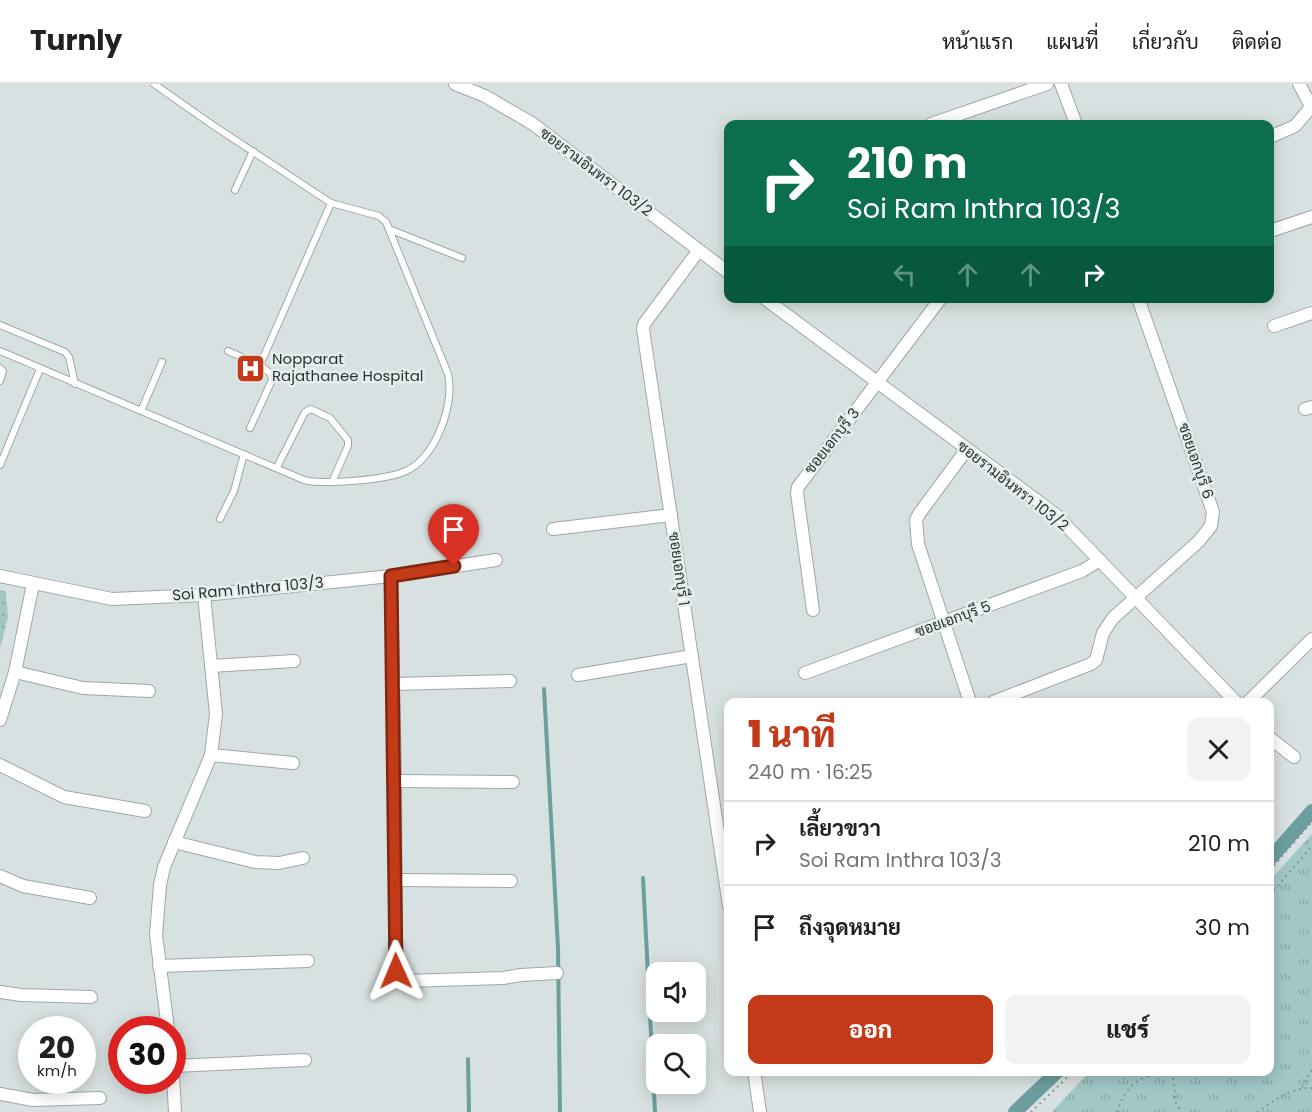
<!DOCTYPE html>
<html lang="th">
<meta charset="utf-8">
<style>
body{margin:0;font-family:Poppins,Sarabun,sans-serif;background:#f2f2f2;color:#202124;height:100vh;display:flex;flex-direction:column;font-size:22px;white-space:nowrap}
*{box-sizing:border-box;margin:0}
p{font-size:20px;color:#757577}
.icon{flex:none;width:33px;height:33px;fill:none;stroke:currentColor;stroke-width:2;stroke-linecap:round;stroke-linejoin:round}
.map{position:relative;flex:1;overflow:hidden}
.side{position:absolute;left:724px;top:614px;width:550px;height:378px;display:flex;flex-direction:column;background:#fff;border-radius:12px;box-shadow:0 3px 15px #0003}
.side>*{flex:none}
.guide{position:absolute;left:724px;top:36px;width:550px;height:183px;border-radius:12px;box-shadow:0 3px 15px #0003;background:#0b6e4f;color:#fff;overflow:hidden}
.buttons{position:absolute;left:646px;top:878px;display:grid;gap:12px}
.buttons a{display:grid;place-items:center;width:60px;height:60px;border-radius:12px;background:#fff;box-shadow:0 3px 15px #0003;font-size:30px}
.speed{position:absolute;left:18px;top:932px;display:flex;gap:12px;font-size:30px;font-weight:700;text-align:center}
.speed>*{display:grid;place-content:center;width:78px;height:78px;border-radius:50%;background:#fff;box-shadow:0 3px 15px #0003;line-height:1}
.speed small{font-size:15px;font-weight:400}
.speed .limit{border:9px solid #d22;background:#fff;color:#111}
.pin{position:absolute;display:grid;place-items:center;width:51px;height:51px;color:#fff;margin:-62px -26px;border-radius:50% 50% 50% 0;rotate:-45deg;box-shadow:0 0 6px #0007}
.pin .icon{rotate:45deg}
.me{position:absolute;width:66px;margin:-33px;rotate:359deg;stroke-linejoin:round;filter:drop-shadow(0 0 4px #0008)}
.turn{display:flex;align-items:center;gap:21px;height:126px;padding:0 24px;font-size:27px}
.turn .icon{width:78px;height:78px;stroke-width:2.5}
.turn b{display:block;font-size:42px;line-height:51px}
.lanes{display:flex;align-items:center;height:57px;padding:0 24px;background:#0003;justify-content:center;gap:30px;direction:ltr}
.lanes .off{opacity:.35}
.round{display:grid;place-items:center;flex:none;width:63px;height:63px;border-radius:12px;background:#f2f2f2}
.summary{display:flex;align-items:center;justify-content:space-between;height:102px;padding:0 24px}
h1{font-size:36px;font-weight:800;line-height:45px;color:#c43a18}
.primary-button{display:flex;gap:12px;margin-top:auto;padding:12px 24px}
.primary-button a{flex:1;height:69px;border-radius:12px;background:#c43a18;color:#fff;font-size:24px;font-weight:800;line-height:69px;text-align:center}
.primary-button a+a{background:#f2f2f2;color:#202124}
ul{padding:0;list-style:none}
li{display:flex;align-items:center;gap:18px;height:84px;padding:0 24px;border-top:2px solid #e0e0e0}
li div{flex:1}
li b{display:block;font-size:22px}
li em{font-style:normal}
header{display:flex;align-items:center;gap:36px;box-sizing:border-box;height:84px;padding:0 30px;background:#fff;border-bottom:2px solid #e0e0e0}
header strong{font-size:28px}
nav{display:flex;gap:33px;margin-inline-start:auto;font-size:21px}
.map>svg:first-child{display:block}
.grass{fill:url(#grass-tufts)}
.park{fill:url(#park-dots)}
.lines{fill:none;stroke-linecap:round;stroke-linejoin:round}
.stream{stroke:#6c9e9f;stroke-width:4}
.canal{stroke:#6c9e9f;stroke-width:14}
.service-casing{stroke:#9fa7a7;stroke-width:8}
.minor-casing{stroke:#9fa7a7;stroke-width:14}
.path{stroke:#828888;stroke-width:2;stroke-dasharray:1.5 4.5;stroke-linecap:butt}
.service{stroke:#fff;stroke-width:6}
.minor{stroke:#fff;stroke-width:12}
.route-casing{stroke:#7f2610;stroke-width:15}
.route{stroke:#c43a18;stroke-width:10}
.labels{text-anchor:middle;stroke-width:5;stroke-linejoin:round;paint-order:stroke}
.street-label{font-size:15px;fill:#2f3232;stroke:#e5eeee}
.poi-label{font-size:15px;fill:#2f3232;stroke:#e5eeee;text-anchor:start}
</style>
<header>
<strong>Turnly</strong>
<nav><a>หน้าแรก</a><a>แผนที่</a><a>เกี่ยวกับ</a><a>ติดต่อ</a></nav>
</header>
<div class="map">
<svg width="1312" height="1028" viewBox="0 0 1312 1028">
<defs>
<pattern id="grass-tufts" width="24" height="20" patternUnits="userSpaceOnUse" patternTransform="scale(1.5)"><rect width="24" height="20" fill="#a1c7c7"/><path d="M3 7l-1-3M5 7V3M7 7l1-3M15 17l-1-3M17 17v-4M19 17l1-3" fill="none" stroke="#8babab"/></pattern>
<pattern id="park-dots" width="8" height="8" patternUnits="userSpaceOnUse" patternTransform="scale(1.5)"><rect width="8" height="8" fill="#a1c7c7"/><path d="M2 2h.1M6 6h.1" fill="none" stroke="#8babab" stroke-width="1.8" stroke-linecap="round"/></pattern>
</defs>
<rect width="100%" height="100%" fill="#d8e1e1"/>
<polygon class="grass" points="1312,750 1312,1028 1052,1028 1090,987 1270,987 1271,795"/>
<polygon class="park" points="0,506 6,508 8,533 0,565"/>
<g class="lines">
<g class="stream">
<polyline points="544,605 558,864 560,1028"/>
<polyline points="643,794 655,1028"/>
<polyline points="468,975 469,1028"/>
</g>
<g class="canal">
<polyline points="1270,775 1312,727"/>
<polyline points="1015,1028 1058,987"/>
</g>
<defs>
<g id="service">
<polyline points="154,0 214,42 331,119 260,281 228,267"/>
<polyline points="235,106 253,67"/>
<polyline points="389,145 462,174"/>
<polyline points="0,241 65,268 69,273 75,300"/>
<path d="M0,267l304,129c21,5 82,0 102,-9 30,-14 49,-67 42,-97l-62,-152 -7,-6 -48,-13"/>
<polyline points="0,284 3,287 0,297"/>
<polyline points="141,327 162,278"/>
<polyline points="250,344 272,296 271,290 260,281"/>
<polyline points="0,381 40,285"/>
<polyline points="277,383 305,328 311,325 330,334 348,356 348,362 332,398"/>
<polyline points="220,435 234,407 244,370"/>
</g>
<g id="minor">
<polyline points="455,0 485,12 533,40 729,189"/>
<polyline points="1061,0 1076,40"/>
<polyline points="1299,0 1312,24"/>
<polyline points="931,40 1047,0"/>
<polyline points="1270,53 1295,42 1311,23"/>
<polyline points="1270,147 1312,133"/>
<polyline points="699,166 644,240 643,245 729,822"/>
<polyline points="764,214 1055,430 1236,618"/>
<polyline points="1274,242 1312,229"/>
<polyline points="1305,325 1312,323"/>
<polyline points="967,365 919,430 916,436 918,460 970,618"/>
<polyline points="553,445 671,431"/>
<polyline points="0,492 112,515 204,511 391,492 496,476"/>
<polyline points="391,492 395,697 396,887 399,894 406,897 503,894 521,891 557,889"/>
<polyline points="813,526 797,409 798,403 941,214"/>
<polyline points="211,582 294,577"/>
<polyline points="15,588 83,604 149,607"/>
<polyline points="805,589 1082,487 1100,476"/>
<polyline points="578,591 692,572"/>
<polyline points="393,600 510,597"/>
<polyline points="993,618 1091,580 1096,576 1103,549 1113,534 1198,458 1211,442 1213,428 1138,214"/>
<polyline points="1248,618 1312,555"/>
<polyline points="0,636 15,588 33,500"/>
<polyline points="1270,654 1294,673"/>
<polyline points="211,671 293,679"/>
<polyline points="0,681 64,713 145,727"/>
<polyline points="395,697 513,698"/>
<polyline points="174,758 255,778 279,779 303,774"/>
<polyline points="0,792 23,802 90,814"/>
<polyline points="395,796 511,797"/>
<polyline points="159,882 308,877"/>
<polyline points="0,908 21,911 91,913"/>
<polyline points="168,945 156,851 160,801 164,783 211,671 216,630 204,511"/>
<polyline points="172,974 175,1028"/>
<polyline points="174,982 305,976"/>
<polyline points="754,987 760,1028"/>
<polyline points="0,1010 33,1016 100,1014"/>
</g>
</defs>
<use href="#service" class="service-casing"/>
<use href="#minor" class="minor-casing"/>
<g class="path">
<polyline points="1270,786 1312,738"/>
<polyline points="1270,811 1312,762"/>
<polyline points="1302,1003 1312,986"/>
<polyline points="1031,1028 1074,987"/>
<path d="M1117,1028c8,-26 27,-43 56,-37l3,29 6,8"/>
<path d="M1257,1028c17,-11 34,-25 55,-24"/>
</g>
<use href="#service" class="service"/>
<use href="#minor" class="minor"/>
</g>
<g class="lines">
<defs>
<polyline id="route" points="396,887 391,492 454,482"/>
</defs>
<use href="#route" class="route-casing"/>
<use href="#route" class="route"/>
</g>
<defs>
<symbol id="hospital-square" viewBox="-11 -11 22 22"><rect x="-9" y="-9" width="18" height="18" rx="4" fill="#c43a18" stroke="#e5eeee"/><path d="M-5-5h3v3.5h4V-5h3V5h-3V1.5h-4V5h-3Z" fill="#fff"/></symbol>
</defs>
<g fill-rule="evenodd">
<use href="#hospital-square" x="234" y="268" width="33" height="33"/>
</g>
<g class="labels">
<g class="street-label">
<text transform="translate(596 88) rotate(37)" y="5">ซอยรามอินทรา 103/2</text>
<text transform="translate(832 357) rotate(-52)" y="5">ซอยเอกบุรี 3</text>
<text transform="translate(1196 377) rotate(71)" y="5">ซอยเอกบุรี 6</text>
<text transform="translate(1013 402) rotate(38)" y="5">ซอยรามอินทรา 103/2</text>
<text transform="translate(679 485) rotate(82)" y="5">ซอยเอกบุรี 1</text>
<text transform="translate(248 505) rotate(-5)" y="5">Soi Ram Inthra 103/3</text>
<text transform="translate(953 535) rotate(-20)" y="5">ซอยเอกบุรี 5</text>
</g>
<g class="poi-label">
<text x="272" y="280">Nopparat<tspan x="272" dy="17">Rajathanee Hospital</tspan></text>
</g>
</g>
</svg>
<div class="buttons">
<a><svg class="icon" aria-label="sound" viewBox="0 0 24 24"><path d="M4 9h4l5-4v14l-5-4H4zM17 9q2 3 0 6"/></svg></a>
<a><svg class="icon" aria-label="search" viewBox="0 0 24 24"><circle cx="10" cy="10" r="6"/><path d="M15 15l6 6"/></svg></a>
</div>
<div class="speed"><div>20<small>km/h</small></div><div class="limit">30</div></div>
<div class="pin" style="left:454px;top:482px;background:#d93025"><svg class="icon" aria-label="arrive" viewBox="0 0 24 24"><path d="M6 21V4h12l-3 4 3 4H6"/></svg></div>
<svg class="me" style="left:396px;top:887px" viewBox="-20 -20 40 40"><path d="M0-17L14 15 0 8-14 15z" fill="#c43a18" stroke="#fff" stroke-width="4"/></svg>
<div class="guide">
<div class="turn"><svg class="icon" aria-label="right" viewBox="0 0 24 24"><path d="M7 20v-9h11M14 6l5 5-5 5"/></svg><div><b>210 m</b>Soi Ram Inthra 103/3</div></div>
<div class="lanes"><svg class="icon off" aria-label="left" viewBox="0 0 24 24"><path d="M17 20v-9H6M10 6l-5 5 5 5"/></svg><svg class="icon off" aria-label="ahead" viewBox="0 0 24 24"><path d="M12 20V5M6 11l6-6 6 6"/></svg><svg class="icon off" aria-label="ahead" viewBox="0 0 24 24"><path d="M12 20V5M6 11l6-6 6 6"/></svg><svg class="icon" aria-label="right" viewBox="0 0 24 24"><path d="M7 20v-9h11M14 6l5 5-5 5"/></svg></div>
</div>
<section class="side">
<div class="summary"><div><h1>1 นาที</h1><p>240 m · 16:25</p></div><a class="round"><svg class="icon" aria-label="close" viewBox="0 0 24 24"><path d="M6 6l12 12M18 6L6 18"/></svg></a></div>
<ul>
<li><svg class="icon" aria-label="right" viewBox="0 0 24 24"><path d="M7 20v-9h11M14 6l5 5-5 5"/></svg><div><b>เลี้ยวขวา</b><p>Soi Ram Inthra 103/3</p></div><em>210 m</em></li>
<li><svg class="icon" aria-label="arrive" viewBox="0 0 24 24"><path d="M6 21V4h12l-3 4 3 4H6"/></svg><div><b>ถึงจุดหมาย</b></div><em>30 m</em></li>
</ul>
<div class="primary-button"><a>ออก</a><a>แชร์</a></div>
</section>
</div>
